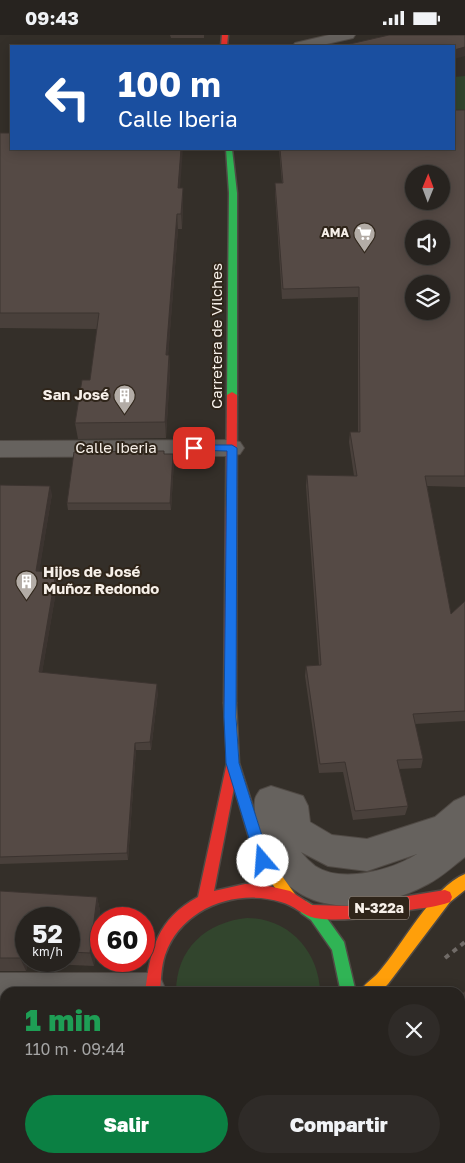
<!DOCTYPE html>
<html lang="es">
<meta charset="utf-8">
<style>
body{margin:0;font-family:"Golos Text",sans-serif;background:#2f2b28;color:#f1f3f6;height:100vh;display:flex;flex-direction:column;font-size:19px;white-space:nowrap}
*{box-sizing:border-box;margin:0}
p{font-size:16px;color:#a4a4a4}
.icon{flex:none;width:28px;height:28px;fill:none;stroke:currentColor;stroke-width:2;stroke-linecap:round;stroke-linejoin:round}
.map{position:relative;flex:1;overflow:hidden}
.sheet{position:absolute;left:0px;top:952px;width:465px;height:176px;display:flex;flex-direction:column;background:#27231f;border-radius:15px 15px 0 0;box-shadow:0 2px 12px #0003,0 0 0 1px #43403d}
.sheet>*{flex:none}
.banner{position:absolute;left:10px;top:10px;width:445px;height:105px;border-radius:0px;box-shadow:0 2px 12px #0003,0 0 0 1px #43403d;background:#1a4fa0;color:#fff;overflow:hidden}
.needle{width:32px;rotate:1deg}
.buttons{position:absolute;left:405px;top:130px;display:grid;gap:10px}
.buttons a{display:grid;place-items:center;width:45px;height:45px;border-radius:50%;background:#27231f;box-shadow:0 2px 12px #0003,0 0 0 1px #43403d;font-size:25px}
.speed{position:absolute;left:15px;top:872px;display:flex;gap:10px;font-size:25px;font-weight:700;text-align:center}
.speed>*{display:grid;place-content:center;width:65px;height:65px;border-radius:50%;background:#27231f;box-shadow:0 2px 12px #0003,0 0 0 1px #43403d;line-height:1}
.speed small{font-size:12px;font-weight:400}
.speed .limit{border:8px solid #d22;background:#fff;color:#111}
.pin{position:absolute;display:grid;place-items:center;width:42px;height:42px;color:#fff;margin:-21px;border-radius:10px;box-shadow:0 2px 8px #0006}
.me{position:absolute;width:55px;margin:-28px;rotate:342deg;stroke-linejoin:round;filter:drop-shadow(0 0 4px #0008)}
.turn{display:flex;align-items:center;gap:18px;height:105px;padding:0 25px;font-size:22px}
.turn .icon{width:65px;height:65px;stroke-width:2.5}
.turn b{display:block;font-size:35px;line-height:42px}
.round{display:grid;place-items:center;flex:none;width:52px;height:52px;border-radius:26px;background:#2f2b28}
.summary{display:flex;align-items:center;justify-content:space-between;height:85px;padding:0 25px}
h1{font-size:30px;font-weight:800;line-height:38px;color:#1e9e55}
.cta{display:flex;gap:10px;margin-top:auto;padding:10px 25px}
.cta a{flex:1;height:58px;border-radius:30px;background:#0b8043;color:#fff;font-size:20px;font-weight:800;line-height:58px;text-align:center}
.cta a+a{background:#2f2b28;color:#f1f3f6}
.status{display:flex;justify-content:space-between;align-items:center;height:35px;padding:0 25px;background:#27231f;direction:ltr}
.status svg{height:14px;fill:currentColor}
.map>svg:first-child{display:block}
.green{fill:#32452d}
.lines{fill:none;stroke-linecap:round;stroke-linejoin:round}
.lane-casing{stroke:#504a45;stroke-width:2}
.street-casing{stroke:#504a45;stroke-width:2}
.fast-casing{stroke:#504a45;stroke-width:3}
.slow-casing{stroke:#504a45;stroke-width:3}
.jam-casing{stroke:#504a45;stroke-width:3}
.path{stroke:#706b67;stroke-width:4;stroke-dasharray:5 5;stroke-linecap:butt}
.lane{fill:#66625e;fill-rule:evenodd}
.street{fill:#66625e;fill-rule:evenodd}
.fast{fill:#30b455;fill-rule:evenodd}
.slow{fill:#ff9f0a;fill-rule:evenodd}
.jam{fill:#e5322d;fill-rule:evenodd}
.wall{fill:#49403b;fill-rule:evenodd}
.shaded-wall{fill:#3c3430}
.building{fill:#554a45;stroke:#3c3430;fill-rule:evenodd}
.route{fill:#1a73e8;stroke:#114b97}
.labels{text-anchor:middle;stroke-width:4;stroke-linejoin:round;paint-order:stroke}
.far-poi-label{font-size:12px;font-weight:bold;fill:#f7f0e9;stroke:#2f251a;text-anchor:end}
.shield{fill:#2f251a;stroke:#bbb3ab;stroke-width:1}
.shield-label{font-size:14px;font-weight:bold;fill:#f7f0e9}
.street-label{font-size:15px;fill:#f7f0e9;stroke:#2f251a}
.poi-label{font-size:15px;font-weight:bold;fill:#f7f0e9;stroke:#2f251a;text-anchor:end}
</style>
<div class="status"><b>09:43</b><svg viewBox="0 0 49 12"><path d="M0 12V9h3v3zM5 12V6h3v6zM10 12V3h3v9zM15 12V0h3v12zM26 1h20v11H26zM47 4h2v5h-2z"/></svg></div>
<div class="map">
<svg width="465" height="1128" viewBox="0 0 465 1128">
<rect width="100%" height="100%" fill="#342f29"/>
<g class="green">
<polygon points="465,41 465,96 454,97 454,42"/>
<path d="M247,883c42,0 72,34 73,74h-144c0,-43 30,-70 71,-74z"/>
</g>
<g class="lines">
<defs>
<polygon id="lane" points="0,938 151,938 160,942 164,951 162,958 5,958 5,964 0,964"/>
<g id="street">
<polygon points="329,0 355,0 353,3 318,11 293,11 295,8"/>
<polygon points="232,405 240,407 244,413 240,419 232,421 0,422 0,406"/>
<path d="M271,751l32,10 5,10 2,16 22,13 35,4 68,-22 19,-16 11,-5v61c-12,9 -23,20 -37,27 -56,30 -133,37 -163,-32 -5,-11 -12,-40 -10,-52 0,-3 3,-7 5,-10zM301,817l27,14 39,5 50,-17c-25,16 -75,30 -102,12 -5,-4 -10,-9 -14,-14z"/>
</g>
<g id="fast">
<polygon points="226,114 232,114 237,158 237,360 232,363 227,360 229,158"/>
<polygon points="306,866 321,875 344,907 356,958 341,958 332,915 311,885 301,878 299,873 301,868"/>
</g>
<g id="slow">
<polygon points="230,663 234,664 236,668 239,728 269,823 297,862 295,867 290,869 285,867 256,826 227,728 224,668 226,664"/>
<path d="M465,839v16l-15,12 -62,82 -9,9h-19c3,-9 12,-13 18,-20 24,-27 54,-86 87,-99z"/>
<polygon points="175,1124 192,1124 191,1128 174,1128"/>
</g>
<g id="jam">
<polygon points="222,0 228,0 227,11 221,11"/>
<polygon points="232,357 237,360 236,668 234,672 230,673 226,672 224,668 227,360"/>
<path d="M232,726l5,2 1,4 -24,124 31,-7 19,1 26,6 22,14 35,1 98,-16 5,2 2,5 -2,5c-13,5 -28,6 -41,8 -31,5 -63,13 -94,8 -12,-2 -21,-13 -34,-16 -44,-14 -100,6 -116,53 -4,12 -4,25 -5,38h-15c5,-43 12,-74 53,-96l28,-130 1,-4z"/>
<polygon points="5,1056 5,1074 0,1076 0,1058"/>
<polygon points="120,1124 137,1124 138,1128 121,1128"/>
<polygon points="224,1124 241,1124 240,1128 223,1128"/>
</g>
</defs>
<use href="#lane" class="lane-casing"/>
<use href="#street" class="street-casing"/>
<use href="#fast" class="fast-casing"/>
<use href="#slow" class="slow-casing"/>
<use href="#jam" class="jam-casing"/>
<polyline class="path" points="445,923 465,907"/>
<use href="#lane" class="lane"/>
<use href="#street" class="street"/>
<use href="#fast" class="fast"/>
<use href="#slow" class="slow"/>
<use href="#jam" class="jam"/>
</g>
<g class="wall">
<polygon points="170,0 204,0 204,3 171,3"/>
<polygon points="465,75 465,452 427,451 451,579 465,566 465,686 415,689 423,724 421,733 399,734 408,771 405,780 353,785 343,737 319,738 305,641 306,631 319,630 306,451 307,440 354,441 349,407 350,397 358,397 358,262 282,264 275,158 275,148 282,148 279,114 454,114"/>
<polygon points="0,98 180,153 183,153 183,168 182,194 178,194 168,320 169,320 170,336 166,403 78,404 75,388 90,345 97,294 0,293"/>
<polygon points="164,419 173,419 174,426 171,475 68,475 67,468"/>
<polygon points="0,450 52,459 39,536 58,545 42,637 158,657 151,715 136,715 128,825 0,829"/>
<path d="M0,856l97,6 3,14 -6,55 -66,-3 -2,8h-26zM26,884h43v42h-43z"/>
</g>
<g class="shaded-wall">
<polygon points="465,12 465,21 454,24 454,15"/>
<polygon points="181,114 183,114 179,168 178,153"/>
<polygon points="183,153 183,168 182,194 181,179"/>
<polygon points="177,179 178,194 167,336 166,320"/>
<polygon points="169,320 170,336 166,403 165,387"/>
<polygon points="173,419 174,426 171,475 170,468"/>
<polygon points="50,451 52,459 38,544 36,536"/>
<polygon points="56,537 58,545 41,644 39,637"/>
<polygon points="157,649 158,657 151,715 150,707"/>
<polygon points="135,708 136,715 128,825 127,818"/>
<polygon points="97,862 100,876 94,931 90,918"/>
<polygon points="22,914 26,926 28,928 26,936 20,923"/>
</g>
<g class="building">
<polygon points="389,0 465,0 465,12 454,15 454,11 341,11"/>
<path d="M454,75h11v366h-40l26,138 14,-13v110l-52,3 10,45 -26,1 11,46 -53,5 -10,-49 -25,2 -14,-98 15,-1 -14,-190 50,1 -7,-44h10l-1,-145 -76,2 -8,-106h8l-3,-34h174zM414,139h27v27h-27zM414,194h27v27h-27zM414,249h27v27h-27z"/>
<polygon points="0,98 11,98 11,114 181,114 178,153 183,153 181,179 177,179 166,320 169,320 165,387 75,388 82,345 90,345 99,278 0,278"/>
<polygon points="164,416 164,419 173,419 170,468 67,468 74,417"/>
<polygon points="0,450 50,451 36,536 56,537 39,637 157,649 150,707 135,708 127,818 0,822"/>
<polygon points="0,856 97,862 90,918 69,917 69,884 26,884 26,915 22,914 20,923 0,923"/>
<polygon points="465,956 465,1128 274,1128 278,1124 460,1124 460,960"/>
</g>
<polygon class="route" points="194,410 232,410 237,413 236,682 239,728 270,826 268,831 263,833 258,831 256,826 226,728 224,682 227,416 191,415 189,413"/>
<defs>
<symbol id="supermarket-pin" viewBox="-11 -11 22 30"><path d="M0 17L-7.5 6A9.5 9.5 0 1 1 7.5 6Z" fill="#b3aca6" stroke="#2f251a"/><path d="M-6-5.5h2.5l.6 2H6L4.5 2H-2.5L-4.4-4H-6ZM-1.5 3.2a1.3 1.3 0 1 0 .1 0ZM3 3.2a1.3 1.3 0 1 0 .1 0Z" fill="#fff"/></symbol>
<symbol id="building-pin" viewBox="-11 -11 22 30"><path d="M0 17L-7.5 6A9.5 9.5 0 1 1 7.5 6Z" fill="#b3aca6" stroke="#2f251a"/><path d="M-4-6H4V6H1V3H-1V6H-4ZM-2.5-4.3h1.7v1.8h-1.7ZM.8-4.3h1.7v1.8H.8ZM-2.5-1h1.7V.8h-1.7ZM.8-1h1.7V.8H.8Z" fill="#fff"/></symbol>
</defs>
<g fill-rule="evenodd">
<use href="#supermarket-pin" x="352" y="186" width="25" height="34"/>
<use href="#building-pin" x="112" y="348" width="25" height="34"/>
<use href="#building-pin" x="14" y="534" width="25" height="34"/>
</g>
<g class="labels">
<g class="far-poi-label">
<text x="349" y="202">AMA</text>
</g>
<rect class="shield" x="349" y="861.5" width="60" height="23" rx="4"/>
<g class="shield-label">
<text x="379" y="878">N-322a</text>
</g>
<g class="street-label">
<text transform="translate(217 301) rotate(-90)" y="5">Carretera de Vilches</text>
<text x="116" y="418">Calle Iberia</text>
</g>
<g class="poi-label">
<text x="109" y="365">San José</text>
<text x="43" y="542" text-anchor="start">Hijos de José<tspan x="43" dy="17">Muñoz Redondo</tspan></text>
</g>
</g>
</svg>
<div class="buttons">
<a><svg class="needle" viewBox="-14 -14 28 28"><path d="M0-13l5 13h-10z" fill="#e53935"/><path d="M0 13l5-13h-10z" fill="#a4a4a4"/></svg></a>
<a><svg class="icon" aria-label="sound" viewBox="0 0 24 24"><path d="M4 9h4l5-4v14l-5-4H4zM17 9q2 3 0 6"/></svg></a>
<a><svg class="icon" aria-label="layers" viewBox="0 0 24 24"><path d="M12 4l9 5-9 5-9-5zM3 14l9 5 9-5"/></svg></a>
</div>
<div class="speed"><div>52<small>km/h</small></div><div class="limit">60</div></div>
<div class="pin" style="left:194px;top:413px;background:#d93025"><svg class="icon" aria-label="arrive" viewBox="0 0 24 24"><path d="M6 21V4h12l-3 4 3 4H6"/></svg></div>
<svg class="me" style="left:263px;top:826px" viewBox="-20 -20 40 40"><circle r="19" fill="#fff"/><path d="M0-13L10 11 0 6-10 11z" fill="#1a73e8"/></svg>
<div class="banner">
<div class="turn"><svg class="icon" aria-label="left" viewBox="0 0 24 24"><path d="M17 20v-9H6M10 6l-5 5 5 5"/></svg><div><b>100 m</b>Calle Iberia</div></div>
</div>
<section class="sheet">
<div class="summary"><div><h1>1 min</h1><p>110 m · 09:44</p></div><a class="round"><svg class="icon" aria-label="close" viewBox="0 0 24 24"><path d="M6 6l12 12M18 6L6 18"/></svg></a></div>
<div class="cta"><a>Salir</a><a>Compartir</a></div>
</section>
</div>
